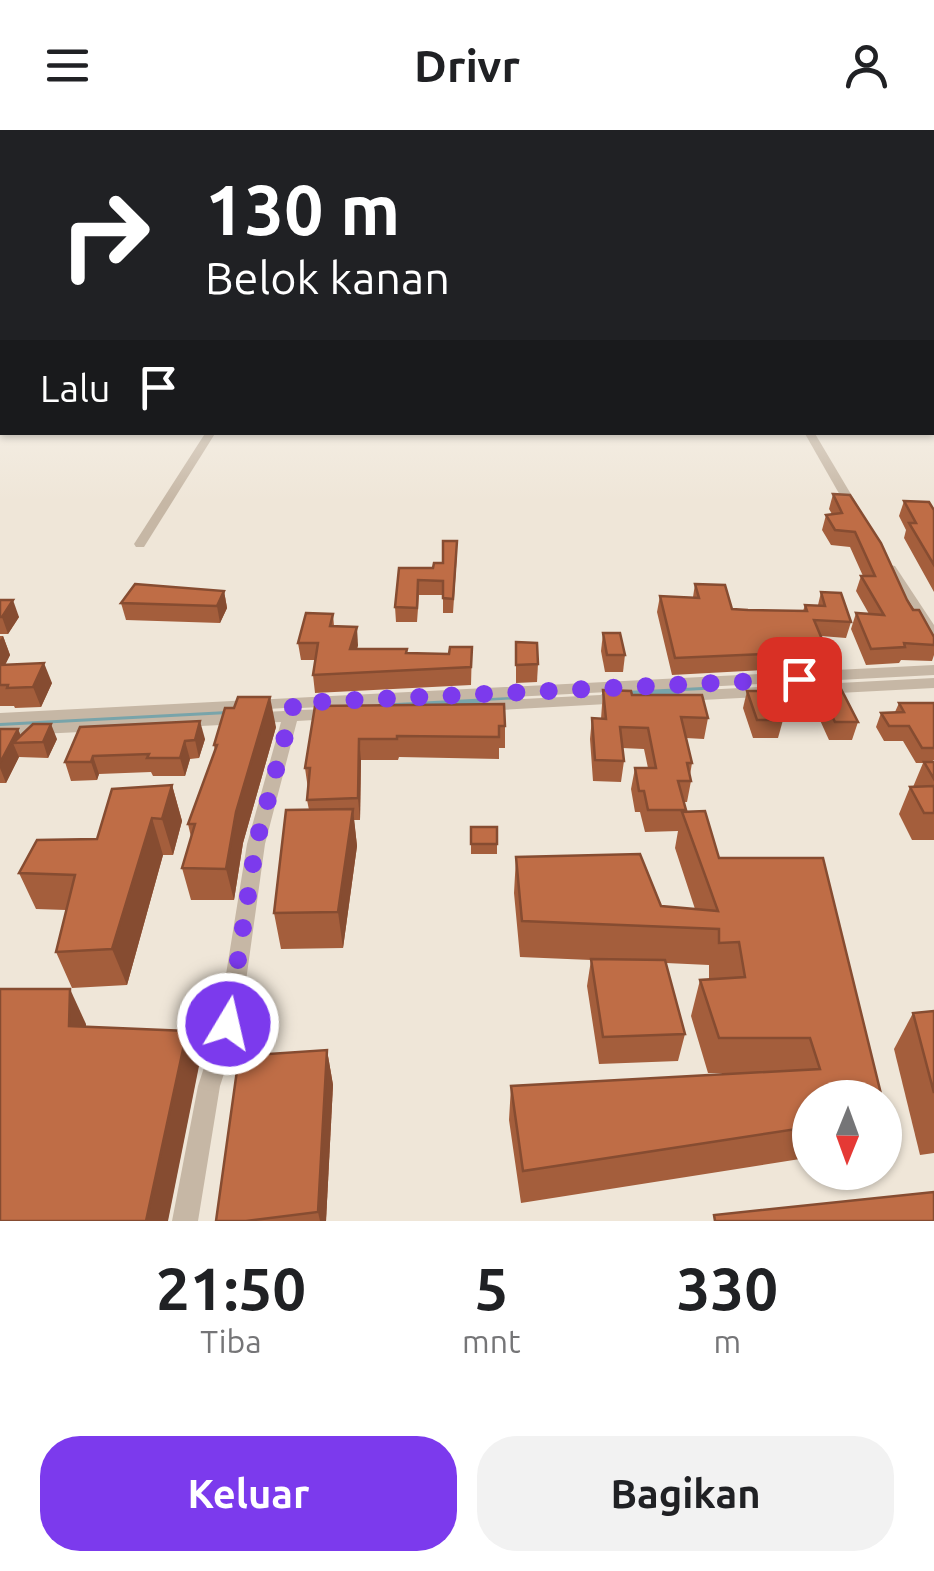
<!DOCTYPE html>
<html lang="id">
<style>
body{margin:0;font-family:Ubuntu,sans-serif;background:#f2f2f2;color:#202124;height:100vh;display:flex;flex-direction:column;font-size:38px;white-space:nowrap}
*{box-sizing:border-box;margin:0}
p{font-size:32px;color:#757577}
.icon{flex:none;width:55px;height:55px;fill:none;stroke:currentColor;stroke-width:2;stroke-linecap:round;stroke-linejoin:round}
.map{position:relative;height:1091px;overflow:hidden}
.sheet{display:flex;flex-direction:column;background:#fff;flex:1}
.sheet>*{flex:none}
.banner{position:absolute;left:0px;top:0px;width:935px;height:305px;box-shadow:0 2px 8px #0004;background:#202124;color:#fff;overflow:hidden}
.needle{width:65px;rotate:181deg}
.controls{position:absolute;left:792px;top:950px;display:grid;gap:20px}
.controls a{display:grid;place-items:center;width:110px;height:110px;border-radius:50%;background:#fff;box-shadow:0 2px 8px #0004;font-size:50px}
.pin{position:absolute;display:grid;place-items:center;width:85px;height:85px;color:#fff;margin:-42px;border-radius:20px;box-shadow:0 5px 15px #0006}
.me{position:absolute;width:110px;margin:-55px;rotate:9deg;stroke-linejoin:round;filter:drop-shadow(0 0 8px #0008)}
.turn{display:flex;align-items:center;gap:35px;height:210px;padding:0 40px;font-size:45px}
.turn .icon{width:130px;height:130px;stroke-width:2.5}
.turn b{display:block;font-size:70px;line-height:85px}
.then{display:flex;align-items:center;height:95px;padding:0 40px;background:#0003;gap:20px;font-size:38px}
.eta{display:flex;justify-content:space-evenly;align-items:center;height:170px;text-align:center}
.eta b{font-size:60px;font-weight:700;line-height:70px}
.primary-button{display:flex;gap:20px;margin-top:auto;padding:20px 40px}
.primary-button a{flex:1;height:115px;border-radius:40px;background:#7c3aed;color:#fff;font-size:40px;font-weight:700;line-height:115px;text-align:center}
.primary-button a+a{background:#f2f2f2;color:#202124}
header{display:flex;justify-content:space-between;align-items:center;height:130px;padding:0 40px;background:#fff;font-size:45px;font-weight:700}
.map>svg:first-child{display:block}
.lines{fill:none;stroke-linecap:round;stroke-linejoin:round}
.canal{fill:#78a4aa;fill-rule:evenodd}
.street{fill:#c6b7a5;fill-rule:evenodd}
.wall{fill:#a45e3c}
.shaded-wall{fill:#864c31}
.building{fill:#bf6d46;stroke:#864c31;stroke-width:2.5}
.route{stroke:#7c3aed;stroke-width:18;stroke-dasharray:0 32.4}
</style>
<header><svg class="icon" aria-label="menu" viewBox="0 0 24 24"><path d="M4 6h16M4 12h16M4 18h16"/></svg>Drivr<svg class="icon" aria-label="person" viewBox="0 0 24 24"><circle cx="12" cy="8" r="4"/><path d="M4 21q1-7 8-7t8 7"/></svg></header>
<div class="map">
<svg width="934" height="1091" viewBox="0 0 934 1091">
<rect width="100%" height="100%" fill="#efe6d8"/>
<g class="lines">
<g class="canal">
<polygon points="704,554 713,560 710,564 610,571 601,565 610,559"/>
<polygon points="504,564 513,570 510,574 385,582 376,576 385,570"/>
<polygon points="219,578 225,580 228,584 225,588 0,601 0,589"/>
</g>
<g class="street">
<polygon points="0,219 2,220 2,224 0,225"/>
<polygon points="934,224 934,231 932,232 932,225"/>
<polygon points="206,302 216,302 144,417 136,417 134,414"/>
<polygon points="804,302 814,302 861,381 859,384 855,385 849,381"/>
<polygon points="890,435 895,436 934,495 934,510 929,509 884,439"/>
<polygon points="934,535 934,545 301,578 300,580 331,579 339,584 331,589 297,591 265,714 240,894 220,956 198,1091 172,1091 198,956 218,894 247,714 281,592 0,606 0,596 284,581 285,578 0,593 0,583"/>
<polygon points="934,548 934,558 683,571 675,566 683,561"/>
<polygon points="620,564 625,565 628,569 625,573 483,581 475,576 483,571"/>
</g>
</g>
<g class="wall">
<polygon points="833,364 934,507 934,525 932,531 901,530 899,533 866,535 851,499 856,483 869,484 856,461 861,446 863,446 850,417 831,415 822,400 826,385 832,384 829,379"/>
<polygon points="904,371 934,380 934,462 904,408 906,400 899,386"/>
<polygon points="457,424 453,483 443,483 443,465 419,465 417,492 396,492 395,477 399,438 433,438"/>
<polygon points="695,454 732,479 803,481 805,475 818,475 821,462 851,492 846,508 821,506 827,521 822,537 672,545 657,482 660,466 693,467"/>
<polygon points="224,461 227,478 220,493 126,490 121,473"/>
<polygon points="0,470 19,487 8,504 0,504"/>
<polygon points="333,484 334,496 358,515 357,519 407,523 449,524 472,517 471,555 315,563 313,545 315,530 301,530 298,513"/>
<polygon points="603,503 625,525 623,542 605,542 601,521"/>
<polygon points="0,506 3,506 10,525 5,535 52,553 41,577 15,578 14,576 0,576"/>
<polygon points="516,512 538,534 537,552 516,553"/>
<polygon points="818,557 858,592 852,610 829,610 813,575"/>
<polygon points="603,560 632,565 708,588 704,609 686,608 692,633 690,645 691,651 687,672 684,672 686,682 719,728 882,968 810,968 810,1022 804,1021 800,1029 521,1073 509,990 511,956 744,943 708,943 691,886 700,850 709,849 709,835 666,833 685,904 678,931 599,934 587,856 591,830 520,827 514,763 516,727 661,776 695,779 675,718 678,701 645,702 640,682 635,682 631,659 635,638 648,638 644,619 622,618 624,631 621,652 593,651 590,609 592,588 601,589"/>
<polygon points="747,561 783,590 778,608 753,608 743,578"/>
<polygon points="899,573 934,573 934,630 931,632 934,632 934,710 912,710 899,684 910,657 913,657 923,633 916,633 903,611 884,611 876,597 881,583 895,582"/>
<polygon points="315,576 505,596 505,618 499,618 499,629 399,627 398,630 361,630 360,690 354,690 357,716 343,818 281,819 274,783 309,680 307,670 308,659 305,638"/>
<polygon points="80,597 205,609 199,628 190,629 185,646 153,646 151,642 99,644 97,650 71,651 65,632"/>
<polygon points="276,597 243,713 234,770 191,770 182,738 191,707 188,694 215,621 214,615"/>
<polygon points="0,599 18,599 21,606 57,609 48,628 19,627 6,653 0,653"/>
<polygon points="172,655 182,691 173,725 163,725 127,855 72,858 56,822 66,780 36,779 19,743 97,709"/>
<rect x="471" y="697" width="26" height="27"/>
<polygon points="934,881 934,1023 920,1025 894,919 913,883"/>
<polygon points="327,920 333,955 326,1091 216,1091"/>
</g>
<g class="shaded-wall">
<polygon points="224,461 227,478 220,493 217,476"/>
<polygon points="13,470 19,487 8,504 2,487"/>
<polygon points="357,497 358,515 352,537 350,519"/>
<polygon points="3,506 10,525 0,545 0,510"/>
<polygon points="44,533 52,553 41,577 33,557"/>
<polygon points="270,567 276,597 243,713 234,770 226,739 236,682"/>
<polygon points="200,591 205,609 199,628 195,610"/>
<polygon points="51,594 57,609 48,628 43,612"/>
<polygon points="18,599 23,613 13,613 19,627 6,653 0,638 0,633"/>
<polygon points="359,609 361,630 360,690 358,668"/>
<polygon points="185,611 190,629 185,646 180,628"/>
<polygon points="93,626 99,644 97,650 91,632"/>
<polygon points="172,655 182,691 173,725 162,689"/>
<polygon points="353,679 357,716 343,818 338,782"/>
<polygon points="152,688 163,725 127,855 112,819"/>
<polygon points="70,859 86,894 86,932 69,896"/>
<polygon points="187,901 199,936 168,1091 146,1091"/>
<polygon points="327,920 333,955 326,1091 320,1091 318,1082"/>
</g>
<g class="building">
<polygon points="833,364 850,365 881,413 907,470 913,480 919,480 934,507 934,515 904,513 905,517 871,519 856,483 884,485 861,446 875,446 855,402 835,400 826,385 842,383"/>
<polygon points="904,371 929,372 934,380 934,435 909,393 916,393"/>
<polygon points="443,411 457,411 453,469 443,468 443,451 418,450 417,478 395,477 399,438 433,438 434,433 443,433"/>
<polygon points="135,454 224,461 217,476 121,473"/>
<polygon points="695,454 725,455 732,479 748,480 807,481 805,475 825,476 821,462 841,463 851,492 814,490 827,521 675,528 660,466 699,468"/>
<polygon points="0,470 13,470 2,487 0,487"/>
<polygon points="306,483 333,484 330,496 357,497 350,519 407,519 406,523 449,524 450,517 472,517 471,537 313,545 318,513 298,513"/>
<polygon points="603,503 620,503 625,525 607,525"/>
<polygon points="516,512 537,513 538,534 516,535"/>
<polygon points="44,533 33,557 7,558 8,555 0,555 0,535"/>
<polygon points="818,557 840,557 858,592 835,592"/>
<polygon points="603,560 631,561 632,565 702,565 708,588 681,587 692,633 687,633 691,651 678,651 686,680 648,680 644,661 639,661 635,638 656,638 648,598 620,597 624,631 595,630 592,588 606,589"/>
<polygon points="747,561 772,561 783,590 757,590"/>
<polygon points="238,567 270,567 236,682 226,739 182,738 195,694 188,694 217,615 214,615 225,578 234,578"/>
<polygon points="899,573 934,573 934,618 922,618 909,596 889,596 881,583 904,582"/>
<polygon points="504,574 505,596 499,596 499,607 397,606 397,609 359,609 358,668 307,670 310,638 305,638 315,576"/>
<polygon points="200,591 195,610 185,611 180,628 147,628 149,624 93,626 91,632 65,632 80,597"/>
<polygon points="33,594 51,594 43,612 13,613"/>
<polygon points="0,599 18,599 0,633"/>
<polygon points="924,632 934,632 934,649"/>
<polygon points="172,655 162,689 152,688 112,819 56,822 75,745 19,743 37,710 97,709 112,659"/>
<polygon points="934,656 934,683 924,683 910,657"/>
<polygon points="353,679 338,782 274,783 286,680"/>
<polygon points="705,681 719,728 823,728 882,968 810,968 810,997 523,1041 511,956 820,939 810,908 719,908 700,850 745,847 739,812 719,813 719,799 522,791 516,727 640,724 661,776 718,781 682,682"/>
<rect x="471" y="697" width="26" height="17"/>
<polygon points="591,829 665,830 685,904 603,907"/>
<polygon points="0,859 70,859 69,896 187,901 146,1091 0,1091"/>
<polygon points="934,881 934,963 913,883"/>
<polygon points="327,920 318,1082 246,1091 216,1091 239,926"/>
<polygon points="885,980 889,996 885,995"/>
<polygon points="934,1062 934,1091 715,1091 714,1085"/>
</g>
<linearGradient id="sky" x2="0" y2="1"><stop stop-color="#7baecf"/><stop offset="0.59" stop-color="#f8f4ed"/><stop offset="1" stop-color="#f8f4ed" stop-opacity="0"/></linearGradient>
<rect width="934" height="371" fill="url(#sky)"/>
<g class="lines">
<polyline class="route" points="228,894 256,714 294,573 799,549"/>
</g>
</svg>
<div class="controls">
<a><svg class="needle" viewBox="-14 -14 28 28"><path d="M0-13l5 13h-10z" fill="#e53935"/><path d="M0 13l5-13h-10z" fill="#757577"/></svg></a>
</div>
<div class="pin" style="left:799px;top:549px;background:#d93025"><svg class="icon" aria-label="arrive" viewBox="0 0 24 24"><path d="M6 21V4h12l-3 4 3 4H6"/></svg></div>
<svg class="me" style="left:228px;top:894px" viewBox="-20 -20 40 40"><circle r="17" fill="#7c3aed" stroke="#fff" stroke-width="3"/><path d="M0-11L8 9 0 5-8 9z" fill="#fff"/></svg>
<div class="banner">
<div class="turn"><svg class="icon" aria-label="right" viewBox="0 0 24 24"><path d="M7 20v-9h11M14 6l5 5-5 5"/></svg><div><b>130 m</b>Belok kanan</div></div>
<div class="then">Lalu<svg class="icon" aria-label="arrive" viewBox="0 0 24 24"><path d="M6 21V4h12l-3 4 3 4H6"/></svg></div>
</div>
</div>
<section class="sheet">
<div class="eta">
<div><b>21:50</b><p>Tiba</p></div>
<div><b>5</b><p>mnt</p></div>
<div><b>330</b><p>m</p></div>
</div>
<div class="primary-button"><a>Keluar</a><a>Bagikan</a></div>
</section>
